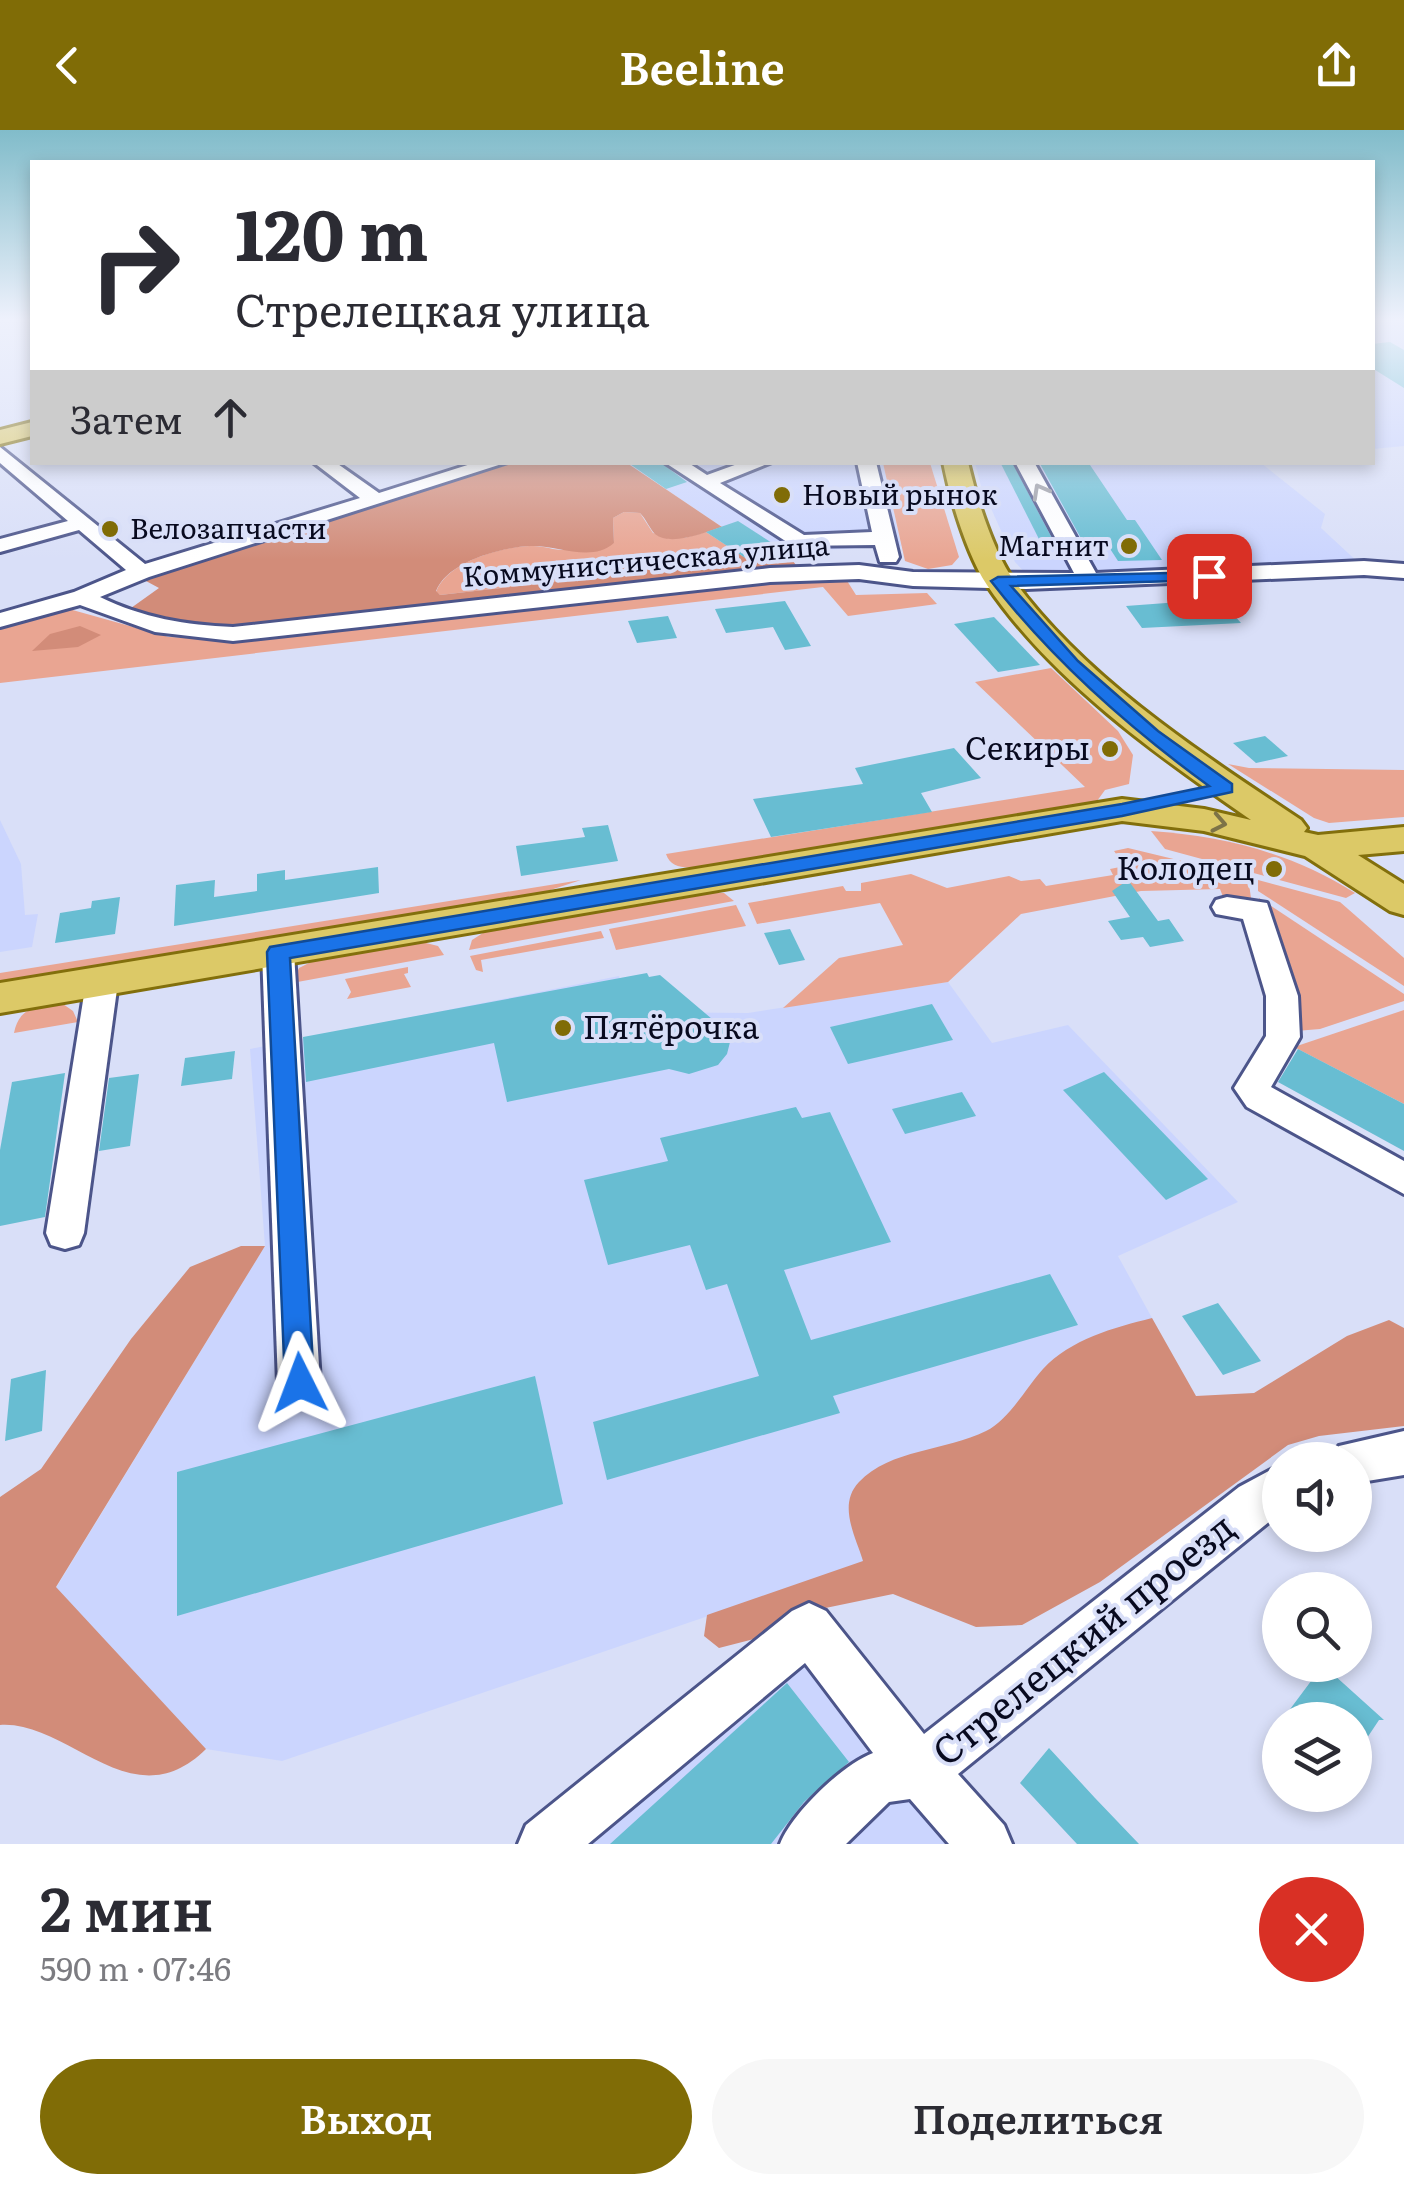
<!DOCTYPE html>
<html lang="ru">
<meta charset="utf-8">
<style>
body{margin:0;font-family:Literata,serif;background:#f7f7f7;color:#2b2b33;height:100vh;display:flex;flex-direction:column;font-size:38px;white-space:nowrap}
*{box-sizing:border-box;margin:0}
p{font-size:32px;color:#7c7c81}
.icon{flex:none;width:55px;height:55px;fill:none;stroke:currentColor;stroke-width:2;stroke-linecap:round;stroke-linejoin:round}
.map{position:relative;height:1714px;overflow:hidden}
.drawer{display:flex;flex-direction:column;background:#fff;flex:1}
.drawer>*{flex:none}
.hud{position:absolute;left:30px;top:30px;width:1345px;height:305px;border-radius:0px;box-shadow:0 5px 15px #0003;background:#fff;color:#2b2b33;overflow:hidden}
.buttons{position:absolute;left:1262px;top:1312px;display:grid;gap:20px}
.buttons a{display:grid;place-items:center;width:110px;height:110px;border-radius:50%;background:#fff;box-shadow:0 5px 15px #0003;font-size:50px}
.pin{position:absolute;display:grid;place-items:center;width:85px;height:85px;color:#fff;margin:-42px;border-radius:20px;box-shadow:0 5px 15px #0006}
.me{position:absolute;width:110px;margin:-55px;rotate:357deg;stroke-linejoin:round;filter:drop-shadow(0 0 8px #0008)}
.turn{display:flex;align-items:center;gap:35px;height:210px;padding:0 40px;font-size:45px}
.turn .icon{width:130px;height:130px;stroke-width:2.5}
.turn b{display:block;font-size:70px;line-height:85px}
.then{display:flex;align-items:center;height:95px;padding:0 40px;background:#0003;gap:20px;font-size:38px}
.round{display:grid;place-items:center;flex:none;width:105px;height:105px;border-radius:52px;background:#f7f7f7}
.summary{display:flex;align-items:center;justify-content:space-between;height:170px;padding:0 40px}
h1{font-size:60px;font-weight:600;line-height:75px}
.button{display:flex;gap:20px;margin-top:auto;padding:20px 40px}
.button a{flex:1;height:115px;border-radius:60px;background:#806c06;color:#fff;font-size:40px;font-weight:600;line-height:115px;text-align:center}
.button a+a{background:#f7f7f7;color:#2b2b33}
header{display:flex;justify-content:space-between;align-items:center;height:130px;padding:0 40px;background:#806c06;color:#fff;font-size:45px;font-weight:600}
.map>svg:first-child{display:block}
.built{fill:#cbd5fe}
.green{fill:#e9a592}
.forest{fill:#d28c79}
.building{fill:#68bdd2}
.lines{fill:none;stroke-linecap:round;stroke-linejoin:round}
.minor-casing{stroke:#4c558a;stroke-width:6}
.major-casing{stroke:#826f0c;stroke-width:6}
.minor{fill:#fff;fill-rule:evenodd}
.major{fill:#dcc967;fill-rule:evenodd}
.oneway{stroke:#9c9da5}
.oneway2{stroke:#7d7347}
.route{fill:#1a73e8;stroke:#114b97;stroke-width:2.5}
.poi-dot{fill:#806c06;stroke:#d9dff8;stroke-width:4}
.labels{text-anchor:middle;stroke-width:8;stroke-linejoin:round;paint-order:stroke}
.far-poi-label{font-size:28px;fill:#080a1f;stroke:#d9dff8;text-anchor:start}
.far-street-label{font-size:28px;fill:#080a1f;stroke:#d9dff8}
.poi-label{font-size:32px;fill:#080a1f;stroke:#d9dff8;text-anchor:end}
.near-street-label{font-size:38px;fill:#080a1f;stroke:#d9dff8}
</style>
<header><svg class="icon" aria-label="back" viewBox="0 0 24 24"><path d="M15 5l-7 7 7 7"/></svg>Beeline<svg class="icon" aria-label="share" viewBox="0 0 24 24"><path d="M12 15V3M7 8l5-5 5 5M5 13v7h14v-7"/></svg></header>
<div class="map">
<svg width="1404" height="1714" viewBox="0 0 1404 1714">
<rect width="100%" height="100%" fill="#d9dff8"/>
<g class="built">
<polygon points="1373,190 1404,190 1404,316 1373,319"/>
<polygon points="627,333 883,333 901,416 786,422 753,433 721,396"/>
<polygon points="975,333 1261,333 1325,384 1321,398 1361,435 1194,443 1026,444 1015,432 981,356"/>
<polygon points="0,690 21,734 25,785 38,784 32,817 0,822"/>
<polygon points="619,846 631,882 748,883 948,852 992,913 1068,895 1238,1072 1118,1126 1220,1312 282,1631 206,1619 56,1458 265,1116 250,919"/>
<polygon points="795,1510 952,1714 545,1714"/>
</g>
<g class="green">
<polygon points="883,333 930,333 959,427 952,435 928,439 905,431"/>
<path d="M624,382l16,1 13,20 31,5 22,-6 23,15 -27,8 -12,12c-31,3 -56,-8 -87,-5l-15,16 -148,17 -4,-3c11,-30 64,-45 94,-46 13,-1 25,5 38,4 15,-1 31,-5 46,-7l-1,-25z"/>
<polygon points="844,446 856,465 927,463 937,474 848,486 823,457 0,553 0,496 69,479 169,507 231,509 771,449"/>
<path d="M1051,538l67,63 15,24 -4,29 -24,6 -8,11 -390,65c-15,1 -35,6 -41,-12l419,-67 -110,-105z"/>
<polygon points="1228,634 1249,638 1404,640 1404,687 1329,693 1314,688"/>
<path d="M1151,701c73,5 141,22 204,62l-9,5 -181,-49z"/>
<polygon points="1128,718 1248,747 1252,775 1225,772 1220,759 1141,761 1021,784 948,852 783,878 839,828 903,815 880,773 757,794 748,773 843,756 846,761 861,761 861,753 911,744 947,758 1009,746 1021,751 1040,749 1046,756 1113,745 1110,739 1125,736 1114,721"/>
<polygon points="581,750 532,766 0,854 0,843"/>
<polygon points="1258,750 1340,772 1404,828 1404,856 1258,761"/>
<polygon points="709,763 724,763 734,771 469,820 472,810 486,801"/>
<polygon points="1259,768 1404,864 1404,871 1320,899 1296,901"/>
<polygon points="736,775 746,796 616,820 609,799"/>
<polygon points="601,801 604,808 481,830 483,842 476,840 470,826"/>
<polygon points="422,812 438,816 444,825 292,853 299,838 313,831"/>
<polygon points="408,837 408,843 404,844 411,857 347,869 351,862 345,849"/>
<path d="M63,874l10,7 5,11 -64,11c5,-27 25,-27 49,-29z"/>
<polygon points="1404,880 1404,974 1294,917"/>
</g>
<g class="forest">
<path d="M513,333h114l95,64c-17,5 -51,20 -67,7 -5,-5 -9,-15 -15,-21l-16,-1 -11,6 1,25c-23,20 -56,2 -83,3 -30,1 -84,16 -95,45l4,4 147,-17 4,-10c33,-16 63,3 99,-1l12,-12 27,-8 24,16 33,-11 13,17 -565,59 -56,-1 -42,-12 -5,-7 28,-20 -13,-7 -1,-6z"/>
<polygon points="80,496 101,505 78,517 32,521 50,504"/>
<path d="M241,1116h24l-209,341 150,162c-74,73 -137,-29 -206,-24v-228l41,-28 90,-130 59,-72z"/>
<path d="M1152,1188l44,78 58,-3 93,-57 42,-16 15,8v98l-85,10 -31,9 -188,137 -78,43 -46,2 -83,-33 -82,17 -57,28 -35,9 -15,-12 3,-21 156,-54c-7,-24 -26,-56 -4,-79 31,-33 87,-31 127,-51 22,-10 40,-43 57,-62 28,-30 70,-41 109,-51z"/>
</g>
<g class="building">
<polygon points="1390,212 1404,220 1404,258 1372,238 1372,214"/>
<polygon points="627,332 660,332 687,352 666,359"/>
<polygon points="1000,332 1012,332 1054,412 1041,413"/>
<polygon points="1039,332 1088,332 1127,390 1135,390 1162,430 1118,431 1105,411 1083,412"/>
<polygon points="738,391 786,422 753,433 706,402"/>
<polygon points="1220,469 1241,493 1142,498 1126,476"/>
<polygon points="785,471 811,516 785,520 773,497 726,503 715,479"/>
<polygon points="668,486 677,508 637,513 628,491"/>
<polygon points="994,487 1040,535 998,542 954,494"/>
<polygon points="1265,606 1288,626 1256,633 1233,613"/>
<polygon points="954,618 981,648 921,663 932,682 771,707 753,669 863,654 855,638"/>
<polygon points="608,695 618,731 521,746 516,716 585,707 582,698"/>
<polygon points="378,737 379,763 174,796 176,755 215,750 214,767 257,761 257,744 285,740 285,750"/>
<polygon points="1128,750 1158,791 1169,789 1184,811 1150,817 1143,807 1121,810 1108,791 1130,787 1112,761"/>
<polygon points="120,767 115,804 55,813 60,783 91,778 92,771"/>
<polygon points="790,799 805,830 779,835 764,803"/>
<polygon points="647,843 649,847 660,845 725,900 730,912 727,924 718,935 689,944 669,939 507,972 494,913 306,952 303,907"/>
<polygon points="932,874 953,910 848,934 830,897"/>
<polygon points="1298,919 1404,974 1404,1021 1278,952"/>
<polygon points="235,921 232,949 181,956 185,928"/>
<polygon points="1104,942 1208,1049 1166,1070 1063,960"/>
<polygon points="65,943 45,1087 0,1096 0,1020 12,952"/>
<polygon points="139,944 130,1016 99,1021 109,948"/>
<polygon points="962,962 976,986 905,1004 892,979"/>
<polygon points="796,977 802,988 830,982 891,1112 784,1140 811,1210 1050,1144 1078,1195 833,1266 840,1283 607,1350 593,1292 759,1246 727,1154 706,1160 690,1115 608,1135 584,1050 668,1031 660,1008"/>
<polygon points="1218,1173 1261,1231 1223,1245 1182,1186"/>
<polygon points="46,1240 42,1301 5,1311 11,1249"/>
<polygon points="535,1246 563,1374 177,1486 177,1342"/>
<polygon points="1323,1535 1384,1590 1379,1590 1355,1626 1355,1590 1282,1590"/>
<polygon points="787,1553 849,1632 804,1672 771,1714 610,1714"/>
<polygon points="1049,1618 1095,1668 1139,1714 1077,1714 1020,1653"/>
</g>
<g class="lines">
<defs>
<g id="minor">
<path d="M0,317l145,117 215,-66 -47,-36h22l44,31 98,-31h31l-359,115 -49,20c43,21 86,28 133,30l537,-59 89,-3 54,7 161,1 -59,-111h19l62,111 268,-12 40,3v14l-40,-3 -338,14 -113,-3 -54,-7 -89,3 -537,59 -78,-9 -75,-27 -80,22v-14l74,-21 52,-22 -47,-40 -79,22v-13l68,-18 -68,-58z"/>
<polygon points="664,332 687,332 707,345 743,332 772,332 720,353 804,405 872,402 857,332 876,332 899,427 896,432 880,432 875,415 793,416"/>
<polygon points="1227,767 1267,773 1298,866 1300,907 1271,957 1404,1031 1404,1064 1247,977 1234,958 1266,906 1266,866 1243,789 1216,784 1212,777 1216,770"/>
<polygon points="278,811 289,814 294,822 320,1253 314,1267 299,1273 284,1267 278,1253 262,822 267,814"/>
<polygon points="102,841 113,844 118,852 84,1103 79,1115 65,1119 51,1115 46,1103 86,852 91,844"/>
<polygon points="1404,1301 1404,1345 1355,1353 1355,1330 1333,1330 1339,1316"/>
<path d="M1280,1335v48l-322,261 46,51 8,19h-63l-39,-45 -21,3 -43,42h-66c12,-31 62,-79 93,-91l-68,-90 -217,181h-70l8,-19 266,-214 17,-8 17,8 98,123 315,-247z"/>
</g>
<g id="major">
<polygon points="32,292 32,306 0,314 0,300"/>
<path d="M943,332h25c8,35 26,92 47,120 72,98 187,172 286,238l6,8 -3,4 14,3 86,-8v24l-46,4 46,29v31l-14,-4 -85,-55 -101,-25 -82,-10 -1122,192v-30l1122,-184 82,10 47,11c-93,-64 -200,-140 -264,-235 -20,-30 -37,-87 -44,-123z"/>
</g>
</defs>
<use href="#minor" class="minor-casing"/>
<use href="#major" class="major-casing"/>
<use href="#minor" class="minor"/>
<use href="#major" class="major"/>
</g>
<defs><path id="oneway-chevron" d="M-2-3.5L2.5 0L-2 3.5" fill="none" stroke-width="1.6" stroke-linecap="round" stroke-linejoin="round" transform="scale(2.5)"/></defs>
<use class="oneway" href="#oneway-chevron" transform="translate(1040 361) rotate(-119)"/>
<use class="oneway2" href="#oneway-chevron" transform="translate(1219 693) rotate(11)"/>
<linearGradient id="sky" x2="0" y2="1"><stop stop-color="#81bcca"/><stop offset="0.44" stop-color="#eef1fc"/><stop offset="1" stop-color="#eef1fc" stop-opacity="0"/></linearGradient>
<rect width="1404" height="430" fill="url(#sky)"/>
<path class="route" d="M1215,442l2,4 -8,4 -198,6 67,75 80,70 74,53v8l-110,24 -832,142 24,425 -4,10 -10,4 -11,-4 -4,-10 -18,-431 3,-5 852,-143 87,-18c-81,-59 -156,-125 -218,-205l7,-4z"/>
<g class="poi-dot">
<circle cx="782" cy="365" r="10"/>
<circle cx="110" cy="399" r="10"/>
<circle cx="1129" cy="416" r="10"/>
<circle cx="1110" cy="619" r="10"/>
<circle cx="1274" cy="739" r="10"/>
<circle cx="563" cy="898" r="10"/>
</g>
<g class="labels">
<g class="far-poi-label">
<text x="802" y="375">Новый рынок</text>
<text x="130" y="409">Велозапчасти</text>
<text x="1109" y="426" text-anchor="end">Магнит</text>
</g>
<g class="far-street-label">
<text transform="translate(646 431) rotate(-5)" y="10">Коммунистическая улица</text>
</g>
<g class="poi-label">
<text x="1090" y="630">Секиры</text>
<text x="1254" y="750">Колодец</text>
<text x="583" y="909" text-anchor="start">Пятёрочка</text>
</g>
<g class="near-street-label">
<text transform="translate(1084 1510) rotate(-39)" y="13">Стрелецкий проезд</text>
</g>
</g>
</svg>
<div class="buttons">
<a><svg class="icon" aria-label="sound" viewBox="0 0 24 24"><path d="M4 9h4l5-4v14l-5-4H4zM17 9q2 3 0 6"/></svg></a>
<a><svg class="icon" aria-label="search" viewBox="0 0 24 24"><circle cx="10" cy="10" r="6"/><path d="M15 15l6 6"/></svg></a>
<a><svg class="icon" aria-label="layers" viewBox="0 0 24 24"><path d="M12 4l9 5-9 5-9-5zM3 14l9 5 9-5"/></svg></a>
</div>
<div class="pin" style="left:1209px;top:446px;background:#d93025"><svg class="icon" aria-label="arrive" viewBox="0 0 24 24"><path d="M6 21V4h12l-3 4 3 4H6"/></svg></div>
<svg class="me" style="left:300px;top:1253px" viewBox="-20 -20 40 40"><path d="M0-17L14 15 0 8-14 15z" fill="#1a73e8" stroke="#fff" stroke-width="4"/></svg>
<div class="hud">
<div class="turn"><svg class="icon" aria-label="right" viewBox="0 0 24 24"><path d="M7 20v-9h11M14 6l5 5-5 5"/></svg><div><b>120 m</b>Стрелецкая улица</div></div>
<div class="then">Затем<svg class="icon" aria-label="ahead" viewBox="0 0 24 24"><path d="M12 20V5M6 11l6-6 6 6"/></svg></div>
</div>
</div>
<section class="drawer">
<div class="summary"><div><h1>2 мин</h1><p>590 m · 07:46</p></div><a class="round" style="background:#d93025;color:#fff"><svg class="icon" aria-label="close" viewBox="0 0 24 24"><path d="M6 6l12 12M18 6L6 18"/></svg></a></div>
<div class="button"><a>Выход</a><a>Поделиться</a></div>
</section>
